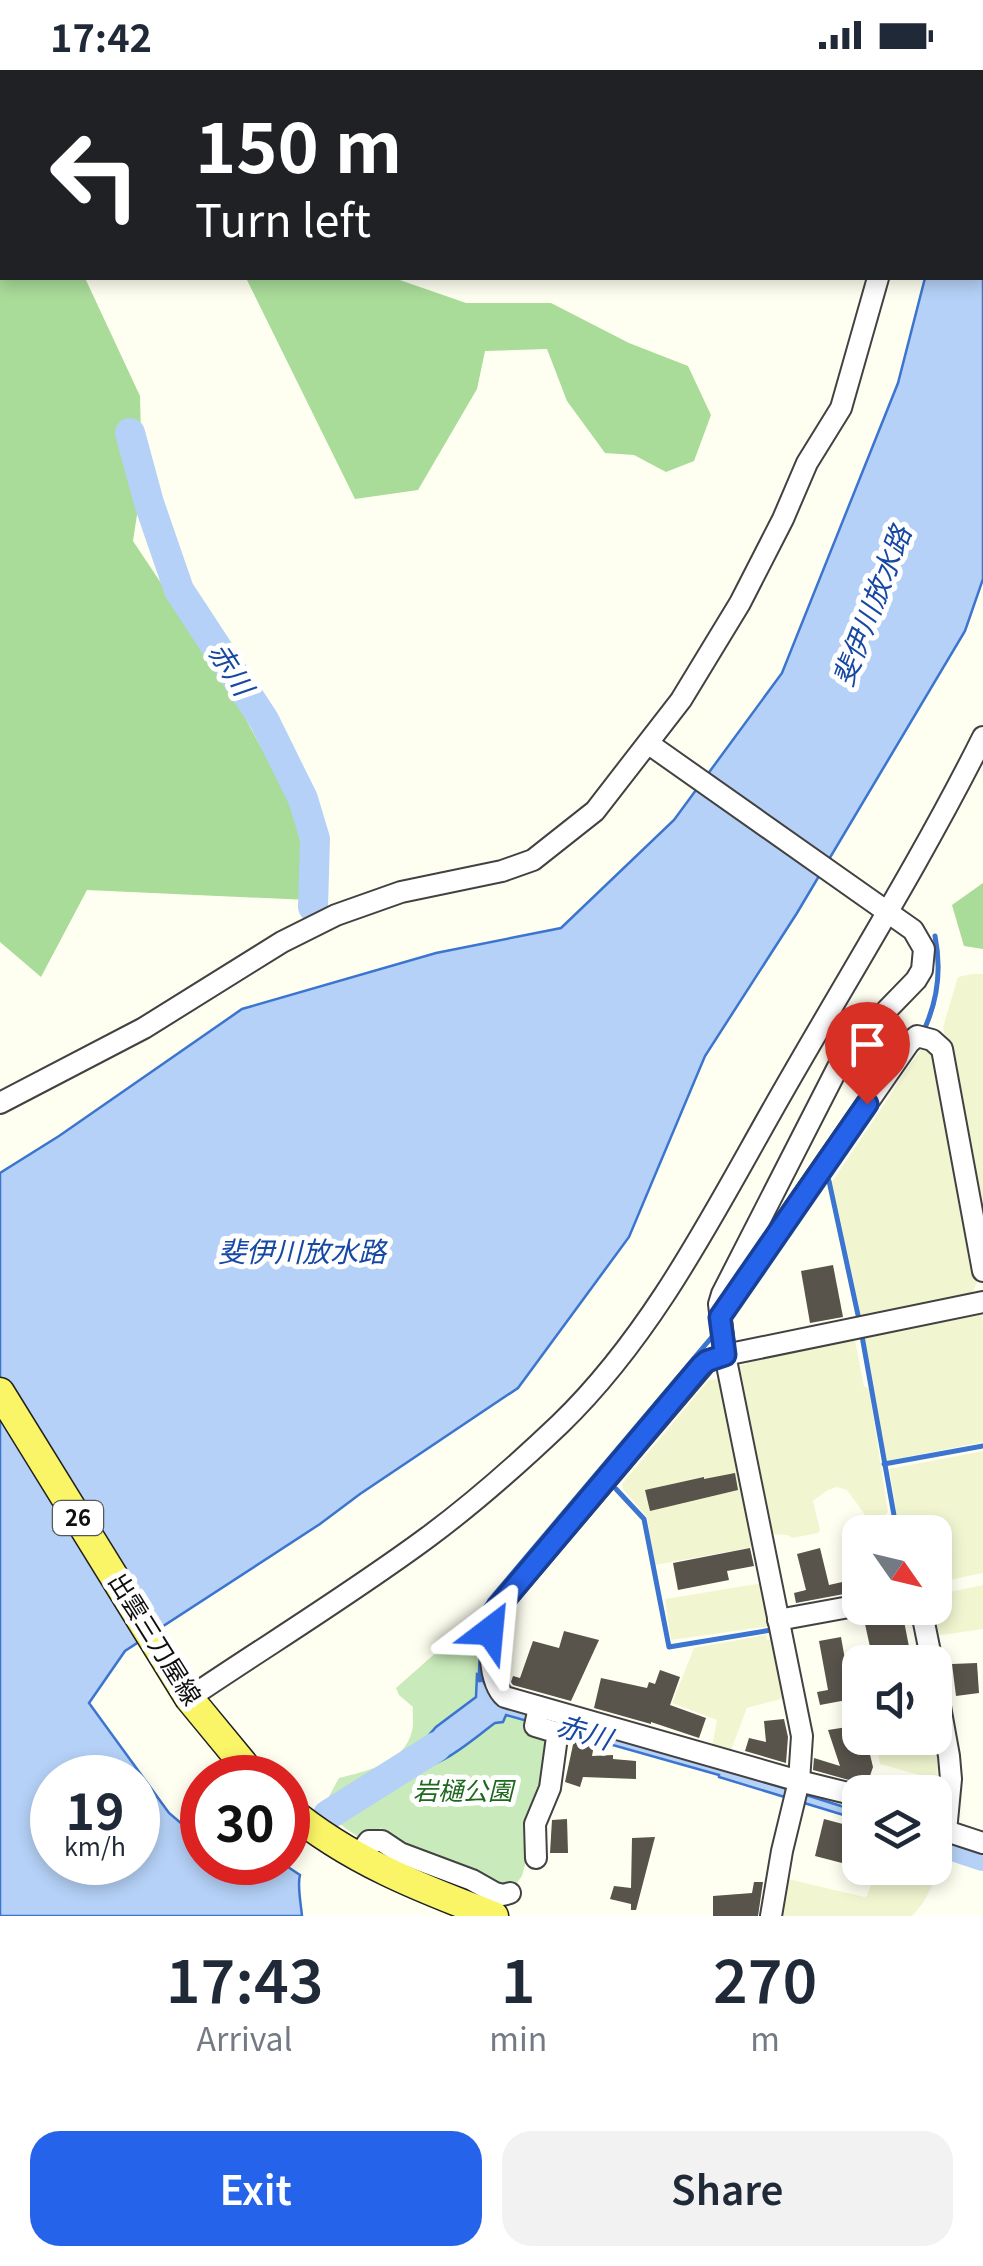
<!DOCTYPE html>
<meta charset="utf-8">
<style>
body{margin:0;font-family:Georgia,"Noto Sans JP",serif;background:#f2f2f3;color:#1f2937;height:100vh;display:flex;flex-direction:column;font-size:38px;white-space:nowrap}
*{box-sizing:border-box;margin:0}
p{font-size:32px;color:#747a83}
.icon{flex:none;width:55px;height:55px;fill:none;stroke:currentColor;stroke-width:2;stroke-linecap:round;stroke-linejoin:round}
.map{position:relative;height:1846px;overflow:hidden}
.details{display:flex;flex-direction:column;background:#fff;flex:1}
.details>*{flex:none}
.banner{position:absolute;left:0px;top:0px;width:985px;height:210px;box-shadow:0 5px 15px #0003;background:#202124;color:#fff;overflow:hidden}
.needle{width:65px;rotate:124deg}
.controls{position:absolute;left:842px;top:1445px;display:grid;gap:20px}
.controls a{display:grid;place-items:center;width:110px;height:110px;border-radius:20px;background:#fff;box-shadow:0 5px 15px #0003;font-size:50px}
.speed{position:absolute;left:30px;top:1685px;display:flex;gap:20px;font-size:50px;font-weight:700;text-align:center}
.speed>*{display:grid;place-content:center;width:130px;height:130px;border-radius:50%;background:#fff;box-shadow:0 5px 15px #0003;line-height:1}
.speed small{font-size:25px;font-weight:400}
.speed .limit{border:15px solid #d22;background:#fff;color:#111}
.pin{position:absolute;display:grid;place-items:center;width:85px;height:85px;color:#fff;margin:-102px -42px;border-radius:50% 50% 50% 0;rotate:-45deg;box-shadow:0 0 10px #0007}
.pin .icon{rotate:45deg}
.me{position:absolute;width:110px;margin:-55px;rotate:29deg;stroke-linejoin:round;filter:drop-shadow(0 0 8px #0008)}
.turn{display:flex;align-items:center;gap:35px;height:210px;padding:0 30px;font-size:45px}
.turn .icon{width:130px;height:130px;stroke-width:2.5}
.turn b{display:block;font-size:70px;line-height:85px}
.eta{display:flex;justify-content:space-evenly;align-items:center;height:170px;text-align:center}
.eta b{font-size:60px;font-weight:600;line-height:70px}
.button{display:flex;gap:20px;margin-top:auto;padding:20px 30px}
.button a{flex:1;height:115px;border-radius:30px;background:#2563eb;color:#fff;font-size:40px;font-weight:600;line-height:115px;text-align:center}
.button a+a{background:#f2f2f3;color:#1f2937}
.status{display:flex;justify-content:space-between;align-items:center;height:70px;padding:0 50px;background:#fff;direction:ltr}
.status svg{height:28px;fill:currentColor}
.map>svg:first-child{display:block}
.farmland{fill:#f1f6d1}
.green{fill:#c9eaba}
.forest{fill:#a9db99}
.water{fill:#b5d1f7;stroke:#3b75cf;stroke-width:2.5;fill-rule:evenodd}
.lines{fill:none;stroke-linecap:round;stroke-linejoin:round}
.stream{stroke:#3b75cf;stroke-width:5}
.river{stroke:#b5d1f7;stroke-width:30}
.building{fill:#58534b}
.minor-casing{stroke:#424242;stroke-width:24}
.major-casing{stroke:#202020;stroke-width:31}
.minor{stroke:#fff;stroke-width:20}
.major{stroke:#faf566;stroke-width:28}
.route-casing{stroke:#184099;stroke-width:25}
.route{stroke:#2563eb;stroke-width:18}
.labels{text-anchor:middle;stroke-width:10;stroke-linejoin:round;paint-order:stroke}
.shield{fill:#fff;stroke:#575757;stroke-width:2.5}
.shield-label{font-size:22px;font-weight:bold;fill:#0f0f0f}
.street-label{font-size:25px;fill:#0f0f0f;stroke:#fff}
.park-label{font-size:25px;font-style:italic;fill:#1e691e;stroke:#fff}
.water-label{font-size:28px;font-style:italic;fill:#1648a4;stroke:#fff}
</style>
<div class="status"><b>17:42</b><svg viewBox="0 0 49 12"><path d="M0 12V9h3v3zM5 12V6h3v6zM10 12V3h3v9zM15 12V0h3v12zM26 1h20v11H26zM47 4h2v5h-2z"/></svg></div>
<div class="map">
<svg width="983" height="1846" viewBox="0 0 983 1846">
<rect width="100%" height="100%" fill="#fffff1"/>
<g class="farmland">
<polygon points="972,904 983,904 983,1174 943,957 958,907"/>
<polygon points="923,976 936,981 978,1210 971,1226 861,1246 832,1112"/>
<polygon points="976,1243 982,1245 983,1253 983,1372 886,1391 864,1266"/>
<polygon points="851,1269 855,1271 864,1316 869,1319 888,1442 881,1450 868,1449 847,1420 837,1417 828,1420 813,1431 820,1460 818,1463 792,1468 788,1465 770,1464 739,1296 746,1294 746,1290"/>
<polygon points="721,1309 754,1477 655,1495 647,1447 623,1419 622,1414 709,1310"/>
<polygon points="983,1381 983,1503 935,1513 935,1462 900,1462 889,1399"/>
<polygon points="763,1513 771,1556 671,1570 665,1529"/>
<polygon points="983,1515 983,1559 935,1566 927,1538 935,1538 935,1525"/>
<polygon points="766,1565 767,1570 774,1569 785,1628 747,1638 728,1688 711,1682 717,1650 672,1633 694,1578"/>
<polygon points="875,1668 934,1668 938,1689 937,1713 930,1708 880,1694"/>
<polygon points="935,1775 946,1777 936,1808 923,1833 912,1846 778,1846 788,1809 864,1827 867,1826 877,1798 935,1798"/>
</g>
<path class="green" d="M448,1572l17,5 12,9h7l64,79 -1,44 -15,37 -7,28v21l-3,11 -9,12 -9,3 -111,-51 -12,-12 -20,11 -40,-28 18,-33c27,-7 65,-14 73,-47 2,-7 0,-17 1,-24l-14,-12 -3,-7z"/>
<g class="forest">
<polygon points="0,0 174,0 177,2 2,2 2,208 85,208 140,326 142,412 133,471 221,603 296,742 308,830 87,820 41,907 0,872"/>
<polygon points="246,208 394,208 466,233 551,233 629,273 688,296 711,345 694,391 666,402 634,385 605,383 567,331 547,279 485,281 477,319 418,420 355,429"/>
<polygon points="983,813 983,879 964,876 952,835"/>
</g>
<g class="water">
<path d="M966,0h17v509l-18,52 -168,282 -92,143 -76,181 -111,151 -158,106 -40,30 -195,127 -36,52 80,110 33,28v21c11,1 24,-1 34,1 22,6 25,16 46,0l18,12c-3,10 1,29 2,41h-302v-743l59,-37 183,-127 194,-56 125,-25 113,-108 108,-147 116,-290 27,-105h57v-206h-16zM52,1708h86v84h-86z"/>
<path d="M477,1604l6,1v6l6,10 133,46 238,75v8l-141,-43v-2l-213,-60 -3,7 -8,1c-25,18 -58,50 -91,46l-2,-3 34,-39 40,-30z"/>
</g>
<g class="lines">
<g class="stream">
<path d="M922,964c16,-32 20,-63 13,-98"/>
<polyline points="829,1111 858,1245"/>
<polyline points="862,1266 897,1462"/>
<polyline points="884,1394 983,1376"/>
<polyline points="616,1419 644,1449 669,1577 771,1560"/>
<polyline points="861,1542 886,1538"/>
<polyline points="484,1545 490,1530 717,1261"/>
<polyline points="480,1610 481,1581"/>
<polyline points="935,1749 940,1721"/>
</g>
<g class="river">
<polyline points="130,363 149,433 179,520 264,650 303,729 315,769 313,837"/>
<polyline points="328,1745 436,1677"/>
<polyline points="935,1770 983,1786"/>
</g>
</g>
<g class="building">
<polygon points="833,1195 843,1247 810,1253 801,1201"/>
<polygon points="735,1403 738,1420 650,1441 645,1420 704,1407 704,1409"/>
<polygon points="750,1478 754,1496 727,1501 729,1510 678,1520 673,1493"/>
<polygon points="820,1478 829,1515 860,1508 860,1521 796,1533 794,1523 806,1520 797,1484"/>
<polygon points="903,1546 912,1592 889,1592 887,1583 872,1586 865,1554"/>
<polygon points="564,1561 599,1570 571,1631 513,1615 511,1612 513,1606 520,1608 533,1571 559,1578"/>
<polygon points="841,1567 852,1629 820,1635 817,1622 828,1620 819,1571"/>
<polygon points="977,1593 979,1623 956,1626 952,1594"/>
<polygon points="660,1600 680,1607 670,1635 706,1648 699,1668 651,1652 651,1654 594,1638 601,1608 647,1618 649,1612 655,1614"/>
<polygon points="784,1649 788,1667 786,1693 745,1681 749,1668 766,1672 764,1651"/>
<polygon points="860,1655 860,1668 866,1668 873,1697 867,1715 813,1700 814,1688 840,1696 828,1660"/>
<polygon points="574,1670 594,1675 592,1686 613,1685 613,1689 636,1691 636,1709 583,1707 580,1717 565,1712"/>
<polygon points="567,1749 568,1783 550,1783 552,1750"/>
<polygon points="824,1749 854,1757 842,1793 815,1786"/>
<polygon points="655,1767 636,1840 631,1840 631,1834 610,1829 614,1816 631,1818 632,1768"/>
<polygon points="754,1812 763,1812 758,1846 713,1846 713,1826 752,1823"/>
</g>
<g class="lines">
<defs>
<g id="minor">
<polyline points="230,0 234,2"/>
<polyline points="601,2 603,0"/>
<polyline points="920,2 920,0"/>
<polyline points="649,674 913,860 924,879 922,900 916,910 854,974 840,993 722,1224 719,1234 725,1285 802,1666 799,1711 782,1781 771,1846"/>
<polyline points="0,1033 144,958 282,872 336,845 401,822 502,801 533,790 595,741 681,630 740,533 783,449 807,393 841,338 878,208"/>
<polyline points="729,1233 909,973 917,966 932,970 942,979 983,1201"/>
<polyline points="921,1538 932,1592"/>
<polyline points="778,1550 860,1535"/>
<polyline points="935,1609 949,1686 951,1709 946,1761"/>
<path d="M189,1628c80,-54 162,-104 239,-161 46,-34 90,-73 132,-113 96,-93 156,-216 222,-331 68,-119 140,-234 201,-356"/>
<path d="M860,1726l-61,-15 -294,-84c-17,-14 -18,-65 -10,-86l212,-250 18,-6 258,-53"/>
<polyline points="937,1758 983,1773"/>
<polyline points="357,1787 369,1771 382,1771 400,1783 472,1810 495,1823 503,1825 510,1823"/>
<polyline points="536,1788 535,1754 550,1718 557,1667 555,1662 535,1656 539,1637"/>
</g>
<g id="major">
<polyline points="0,1322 189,1628 255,1708"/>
<path d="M288,1739c61,51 132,79 206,107"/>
</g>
</defs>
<use href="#minor" class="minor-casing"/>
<use href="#major" class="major-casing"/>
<use href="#minor" class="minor"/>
<use href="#major" class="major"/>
</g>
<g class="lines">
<defs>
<polyline id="route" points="490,1561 494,1542 701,1296 707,1291 725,1285 720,1247 867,1034"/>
</defs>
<use href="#route" class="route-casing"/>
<use href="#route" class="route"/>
</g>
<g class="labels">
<rect class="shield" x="53" y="1431" width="50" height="34" rx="8"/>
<g class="shield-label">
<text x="78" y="1456">26</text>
</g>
<g class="street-label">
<text transform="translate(155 1569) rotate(58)" y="9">出雲三刀屋線</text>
</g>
<g class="park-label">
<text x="463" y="1730">岩樋公園</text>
</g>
<g class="water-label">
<text transform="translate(872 536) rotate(-69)" y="10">斐伊川放水路</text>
<text transform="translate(231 599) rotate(57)" y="10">赤川</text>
<text x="302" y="1192">斐伊川放水路</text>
<text transform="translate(584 1662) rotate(17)" y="10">赤川</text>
</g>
</g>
</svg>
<div class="controls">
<a><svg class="needle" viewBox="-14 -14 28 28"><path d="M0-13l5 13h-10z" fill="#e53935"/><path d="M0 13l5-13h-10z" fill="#747a83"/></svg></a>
<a><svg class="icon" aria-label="sound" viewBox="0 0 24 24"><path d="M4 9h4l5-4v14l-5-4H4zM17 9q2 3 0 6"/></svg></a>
<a><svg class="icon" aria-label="layers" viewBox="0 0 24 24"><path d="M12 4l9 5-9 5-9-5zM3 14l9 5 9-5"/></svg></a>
</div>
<div class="speed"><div>19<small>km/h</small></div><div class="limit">30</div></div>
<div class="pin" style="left:867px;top:1034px;background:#d93025"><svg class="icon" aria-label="arrive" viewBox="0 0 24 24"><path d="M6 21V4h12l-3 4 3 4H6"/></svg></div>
<svg class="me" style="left:490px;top:1561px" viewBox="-20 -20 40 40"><path d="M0-17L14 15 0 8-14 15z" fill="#2563eb" stroke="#fff" stroke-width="4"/></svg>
<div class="banner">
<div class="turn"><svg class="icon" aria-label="left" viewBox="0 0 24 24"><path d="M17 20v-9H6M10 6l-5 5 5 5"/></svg><div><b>150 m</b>Turn left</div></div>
</div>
</div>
<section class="details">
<div class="eta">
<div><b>17:43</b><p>Arrival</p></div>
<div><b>1</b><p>min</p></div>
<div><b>270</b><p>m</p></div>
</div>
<div class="button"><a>Exit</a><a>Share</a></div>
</section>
